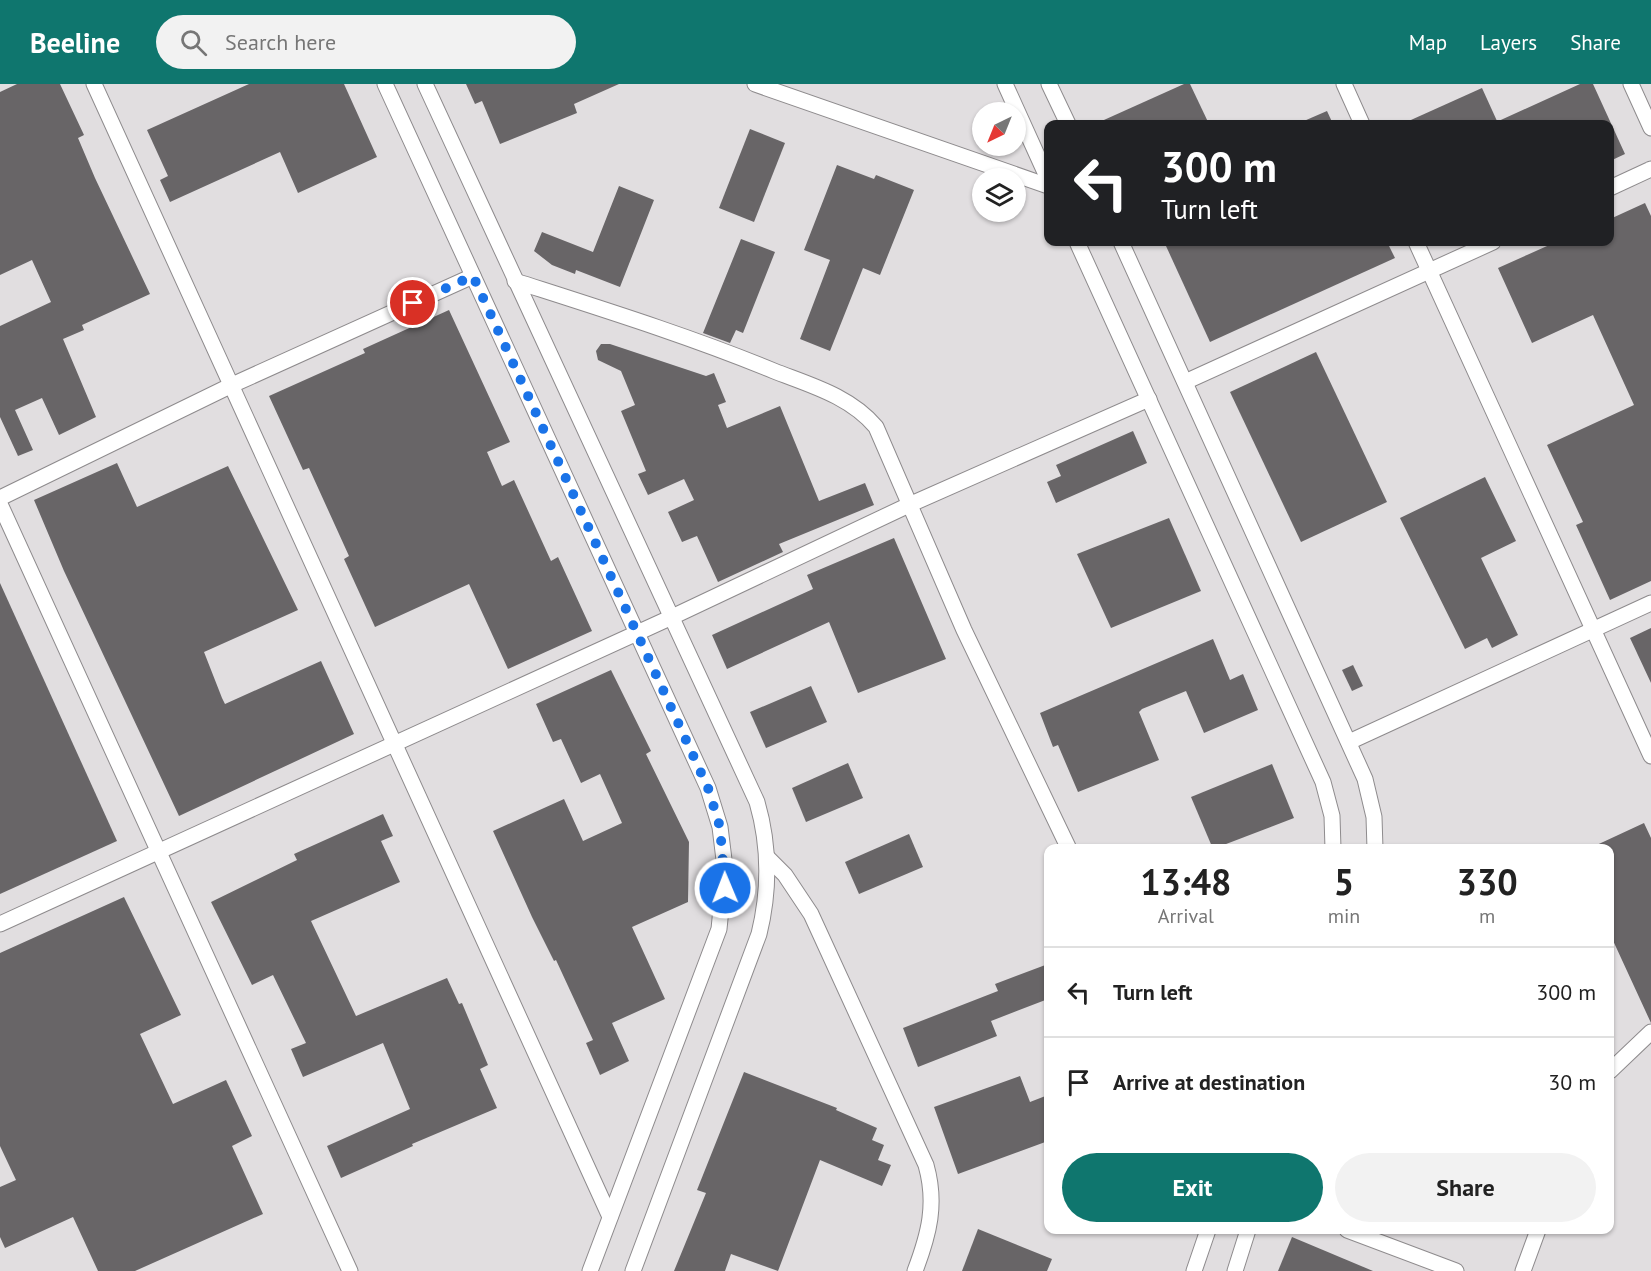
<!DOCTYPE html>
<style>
body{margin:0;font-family:"PT Sans",sans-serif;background:#f2f2f2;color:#222;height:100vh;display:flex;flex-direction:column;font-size:22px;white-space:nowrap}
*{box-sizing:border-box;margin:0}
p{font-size:20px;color:#767676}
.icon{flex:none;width:33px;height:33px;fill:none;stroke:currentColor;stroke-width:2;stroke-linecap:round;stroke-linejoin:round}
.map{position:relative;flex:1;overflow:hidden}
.details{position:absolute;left:1044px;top:760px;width:570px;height:390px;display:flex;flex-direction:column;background:#fff;border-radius:12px;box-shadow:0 2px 4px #0004}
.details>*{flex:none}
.hud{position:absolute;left:1044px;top:36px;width:570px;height:126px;border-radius:12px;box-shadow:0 2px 4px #0004;background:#202124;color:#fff;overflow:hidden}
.needle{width:39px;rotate:223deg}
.buttons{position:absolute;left:972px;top:18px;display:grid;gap:12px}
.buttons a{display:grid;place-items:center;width:54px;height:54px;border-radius:50%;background:#fff;box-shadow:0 2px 4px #0004;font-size:30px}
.pin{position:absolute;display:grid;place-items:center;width:51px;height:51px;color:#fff;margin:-26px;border:3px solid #fff;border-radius:50%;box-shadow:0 2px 6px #0007}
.me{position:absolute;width:66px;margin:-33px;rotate:359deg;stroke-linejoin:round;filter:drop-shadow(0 0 4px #0008)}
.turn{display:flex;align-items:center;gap:21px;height:126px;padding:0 18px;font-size:27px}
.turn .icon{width:78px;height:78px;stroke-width:2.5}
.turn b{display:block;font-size:42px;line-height:51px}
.eta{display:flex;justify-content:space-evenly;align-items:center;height:102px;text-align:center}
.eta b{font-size:36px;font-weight:600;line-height:42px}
.button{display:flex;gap:12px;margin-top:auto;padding:12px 18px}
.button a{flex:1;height:69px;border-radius:36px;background:#0f766e;color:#fff;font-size:24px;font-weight:600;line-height:69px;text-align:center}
.button a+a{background:#f2f2f2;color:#222}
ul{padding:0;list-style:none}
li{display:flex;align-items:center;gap:18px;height:90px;padding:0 18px;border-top:2px solid #e0e0e0}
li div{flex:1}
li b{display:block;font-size:22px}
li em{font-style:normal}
header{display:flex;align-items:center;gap:36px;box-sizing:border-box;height:84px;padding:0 30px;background:#0f766e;color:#fff}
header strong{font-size:28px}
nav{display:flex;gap:33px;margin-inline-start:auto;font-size:21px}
.search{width:420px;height:54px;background:#f2f2f2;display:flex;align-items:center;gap:15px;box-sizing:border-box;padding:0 21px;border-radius:33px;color:#767676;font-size:22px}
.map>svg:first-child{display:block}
.building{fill:#686567}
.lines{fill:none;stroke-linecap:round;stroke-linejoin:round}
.minor-casing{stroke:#8e8b8d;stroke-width:17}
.minor{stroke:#fff;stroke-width:15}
.route{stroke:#1a73e8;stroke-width:10;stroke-dasharray:0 18}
</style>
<header>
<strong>Beeline</strong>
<div class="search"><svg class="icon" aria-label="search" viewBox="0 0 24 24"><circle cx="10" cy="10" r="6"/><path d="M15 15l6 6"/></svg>Search here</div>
<nav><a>Map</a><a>Layers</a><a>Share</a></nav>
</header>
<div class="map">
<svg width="1651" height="1187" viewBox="0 0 1651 1187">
<rect width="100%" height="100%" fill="#e1dee0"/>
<g class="building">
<polygon points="17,0 60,0 84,51 78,54 95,94 150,210 82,241 84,246 63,255 96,333 59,351 42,314 15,326 33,366 18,372 0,333 0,242 51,218 32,176 0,191 0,8"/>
<polygon points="249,0 344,0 377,73 298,109 280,68 170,118 160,96 168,92 147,46"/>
<polygon points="466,0 619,0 574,20 577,29 500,60 482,17 475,20"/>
<polygon points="1184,0 1190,0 1209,40 1095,40"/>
<polygon points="1580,0 1593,0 1625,70 1610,77 1610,40 1492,40"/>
<polygon points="1482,4 1497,37 1490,40 1402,40"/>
<polygon points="1327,27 1333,40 1297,40"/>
<polygon points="750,45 785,59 754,138 719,124"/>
<polygon points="837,81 874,95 876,91 914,106 880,191 863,184 830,267 800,255 830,176 804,166"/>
<polygon points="619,102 654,116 620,203 576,186 575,190 552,181 534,167 542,148 593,168"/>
<polygon points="1645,119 1651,132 1651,497 1610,516 1576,441 1583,438 1547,361 1634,321 1593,231 1532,259 1498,184 1556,158 1610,158 1610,135"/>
<polygon points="741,155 775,168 743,249 736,246 730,259 703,249"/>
<polygon points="1175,158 1387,158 1395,174 1210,258 1166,162"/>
<polygon points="449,226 510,358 487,368 502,402 514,396 551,477 558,473 592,547 508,585 469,500 375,543 344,475 349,472 309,384 303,386 269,312 365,269 363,265"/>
<polygon points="601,260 610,260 706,292 714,289 726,318 718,321 727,344 780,322 819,417 865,399 874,421 779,460 783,468 718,498 697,452 682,458 668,428 694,416 684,395 648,411 638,390 646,387 621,327 635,321 621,287 598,276 596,267"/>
<polygon points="1316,268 1387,418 1301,458 1230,308"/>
<polygon points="1133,347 1147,379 1056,419 1047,398 1061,392 1056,381"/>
<polygon points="117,379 137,423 228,382 298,526 204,568 222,614 225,620 321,577 354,650 179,732 64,487 34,416"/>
<polygon points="1485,393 1516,457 1481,474 1518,551 1492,564 1487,554 1465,565 1400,434"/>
<polygon points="1169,434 1201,507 1111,544 1077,470"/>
<polygon points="894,454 946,575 858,609 829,538 727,585 712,551 813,505 807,491"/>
<polygon points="0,499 117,757 0,810"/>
<polygon points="1651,544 1651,599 1630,554"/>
<polygon points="1213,555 1230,596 1243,590 1258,626 1204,649 1186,607 1142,625 1139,628 1159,676 1078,708 1058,661 1053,663 1040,629"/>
<polygon points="1353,581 1363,602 1352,607 1342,586"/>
<polygon points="611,586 651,667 646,670 689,758 688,818 632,843 665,915 612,939 629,977 600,991 586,959 593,956 556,876 554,877 532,833 493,747 564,715 583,757 622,739 600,690 581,699 561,655 553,658 536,620"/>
<polygon points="811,602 827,638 766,664 750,628"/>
<polygon points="848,679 863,714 806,738 792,704"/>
<polygon points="1272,680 1294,734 1213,765 1191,713"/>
<polygon points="383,730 393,752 381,757 400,798 311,837 356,932 447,894 459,920 462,919 488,981 480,985 497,1024 412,1060 413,1062 341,1094 327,1062 410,1025 383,959 303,993 291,965 306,959 273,891 252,901 211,818 297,776 294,770"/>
<polygon points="1644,739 1651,754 1651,939 1610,850 1610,765 1588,765"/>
<polygon points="909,750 923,783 859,810 845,778"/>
<polygon points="124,813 181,931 140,950 173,1020 226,996 252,1052 232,1062 263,1130 135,1187 98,1187 73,1133 5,1164 0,1153 0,1103 16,1096 0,1062 0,869"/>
<polygon points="1048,880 1048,915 991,937 997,952 918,983 903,944 998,907 995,900"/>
<polygon points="744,988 837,1024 836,1026 877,1044 872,1056 884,1061 878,1076 891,1081 882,1102 820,1076 778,1187 731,1170 725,1187 674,1187 706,1109 697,1106"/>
<polygon points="1020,992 1030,1018 1048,1011 1048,1057 958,1090 934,1023"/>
<polygon points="978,1145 1052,1175 1047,1187 962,1187"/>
<polygon points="1292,1153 1373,1187 1278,1187"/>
</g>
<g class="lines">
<defs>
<g id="minor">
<polyline points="94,0 610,1133"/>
<polyline points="385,0 708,704 720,743 725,784 719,845 590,1187"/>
<path d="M425,0l332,718c13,45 13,87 2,132l-126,337"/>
<polyline points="755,0 1048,102"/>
<polyline points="1005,0 1048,95"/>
<polyline points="1049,0 1068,40"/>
<polyline points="1344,0 1362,40"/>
<polyline points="1631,0 1651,44"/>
<polyline points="1610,104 1651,85"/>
<polyline points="1077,158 1323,698 1332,732 1333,765"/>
<polyline points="1121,158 1365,695 1374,733 1375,765"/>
<polyline points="1416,158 1651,672"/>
<path d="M515,197c87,28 174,55 259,90 36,14 76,25 102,56l88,203 105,219"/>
<polyline points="1185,298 1493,158"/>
<polyline points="0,414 232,301 473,192"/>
<polyline points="0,420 350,1187"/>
<polyline points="1349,658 1651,519"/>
<path d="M767,773l18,18 26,39 115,251c11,39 3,69 -11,106"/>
<polyline points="0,840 672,533 911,420 1149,315"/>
<polyline points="1610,987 1651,948"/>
<polyline points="1347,1146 1456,1187"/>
<polyline points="1194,1187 1208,1146"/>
<polyline points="1235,1187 1248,1146"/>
<polyline points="1523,1187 1538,1146"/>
</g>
</defs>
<use href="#minor" class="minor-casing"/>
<use href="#minor" class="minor"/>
</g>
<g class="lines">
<polyline class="route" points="413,219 473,192 708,704 720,743 725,804"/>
</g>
</svg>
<div class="buttons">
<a><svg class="needle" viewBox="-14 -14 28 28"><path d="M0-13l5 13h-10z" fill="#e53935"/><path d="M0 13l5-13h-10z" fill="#767676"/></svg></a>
<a><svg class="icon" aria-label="layers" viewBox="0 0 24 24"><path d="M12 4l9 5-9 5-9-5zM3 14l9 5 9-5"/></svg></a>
</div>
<div class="pin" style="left:413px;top:219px;background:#d93025"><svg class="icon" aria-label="arrive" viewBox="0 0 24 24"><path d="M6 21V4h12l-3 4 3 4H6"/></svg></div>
<svg class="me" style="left:725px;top:804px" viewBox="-20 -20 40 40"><circle r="17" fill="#1a73e8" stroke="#fff" stroke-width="3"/><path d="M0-11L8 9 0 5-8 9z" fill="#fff"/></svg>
<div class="hud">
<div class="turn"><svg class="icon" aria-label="left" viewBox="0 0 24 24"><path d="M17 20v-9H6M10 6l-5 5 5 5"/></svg><div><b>300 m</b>Turn left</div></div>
</div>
<section class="details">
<div class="eta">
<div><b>13:48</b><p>Arrival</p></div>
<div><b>5</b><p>min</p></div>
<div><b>330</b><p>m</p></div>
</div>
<ul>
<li><svg class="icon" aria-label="left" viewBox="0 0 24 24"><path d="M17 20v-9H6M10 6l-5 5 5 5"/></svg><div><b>Turn left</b></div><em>300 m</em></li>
<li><svg class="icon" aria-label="arrive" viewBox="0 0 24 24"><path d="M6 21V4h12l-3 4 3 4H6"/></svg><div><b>Arrive at destination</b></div><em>30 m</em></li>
</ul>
<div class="button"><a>Exit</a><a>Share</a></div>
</section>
</div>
